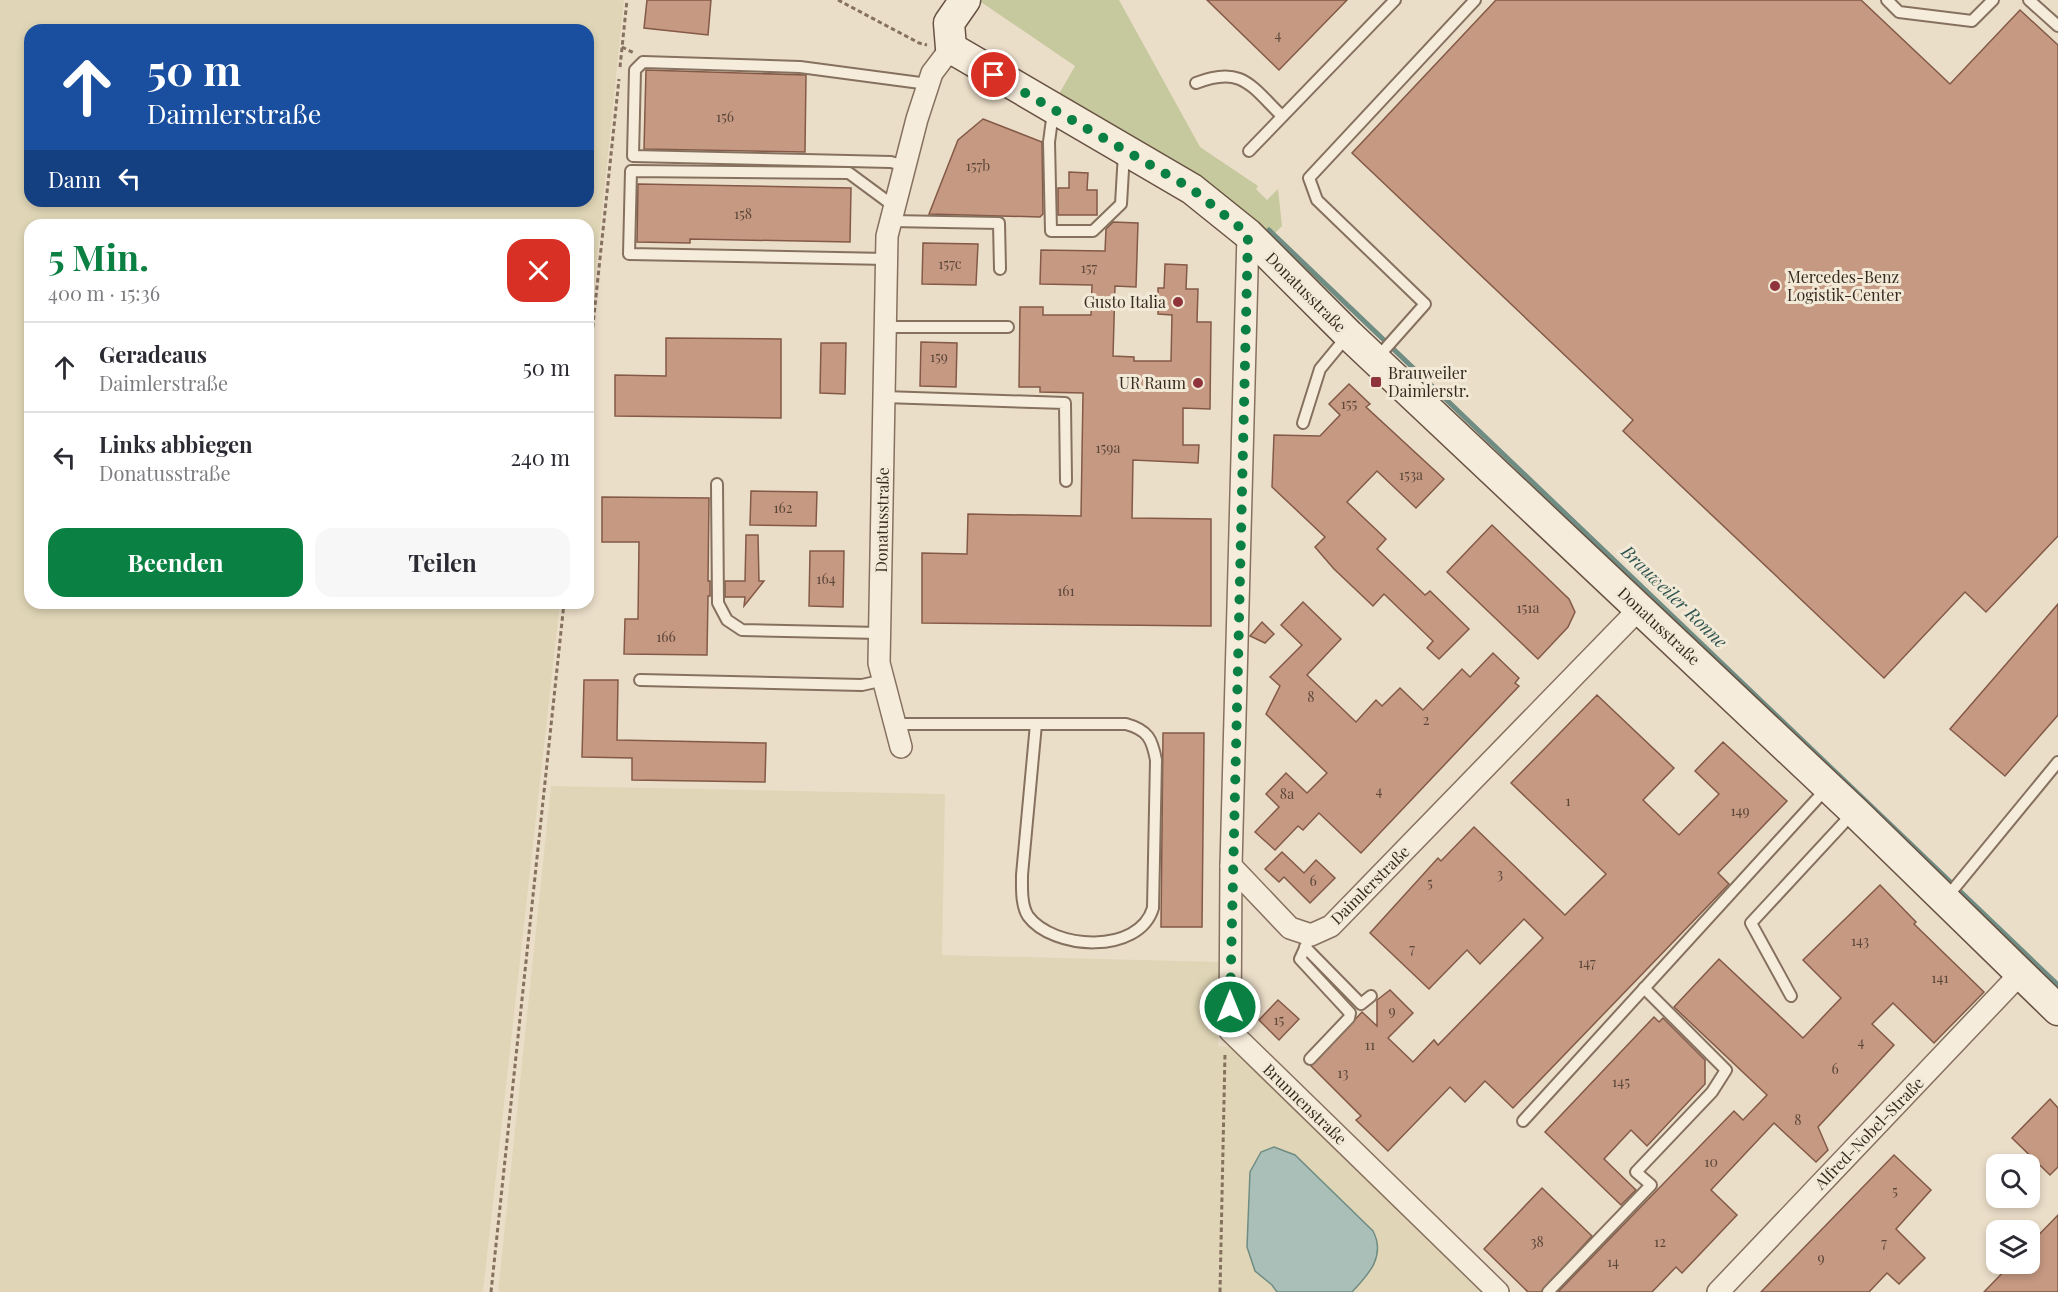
<!DOCTYPE html>
<html lang="de">
<meta charset="utf-8">
<style>
body{margin:0;font-family:"Playfair Display",serif;background:#f7f7f7;color:#2b2b33;height:100vh;display:flex;flex-direction:column;font-size:22px;white-space:nowrap}
*{box-sizing:border-box;margin:0}
p{font-size:20px;color:#7c7c81}
.icon{flex:none;width:33px;height:33px;fill:none;stroke:currentColor;stroke-width:2;stroke-linecap:round;stroke-linejoin:round}
.map{position:relative;flex:1;overflow:hidden}
.side{position:absolute;left:24px;top:219px;width:570px;height:390px;display:flex;flex-direction:column;background:#fff;border-radius:18px;box-shadow:0 3px 9px #0003}
.side>*{flex:none}
.banner{position:absolute;left:24px;top:24px;width:570px;height:183px;border-radius:18px;box-shadow:0 3px 9px #0003;background:#1a4fa0;color:#fff;overflow:hidden}
.fabs{position:absolute;left:1986px;top:1154px;display:grid;gap:12px}
.fabs a{display:grid;place-items:center;width:54px;height:54px;border-radius:12px;background:#fff;box-shadow:0 3px 9px #0003;font-size:30px}
.pin{position:absolute;display:grid;place-items:center;width:51px;height:51px;color:#fff;margin:-26px;border:3px solid #fff;border-radius:50%;box-shadow:0 2px 6px #0007}
.me{position:absolute;width:66px;margin:-33px;rotate:0deg;stroke-linejoin:round;filter:drop-shadow(0 0 4px #0008)}
.turn{display:flex;align-items:center;gap:21px;height:126px;padding:0 24px;font-size:27px}
.turn .icon{width:78px;height:78px;stroke-width:2.5}
.turn b{display:block;font-size:42px;line-height:51px}
.then{display:flex;align-items:center;height:57px;padding:0 24px;background:#0003;gap:12px;font-size:22px}
.round{display:grid;place-items:center;flex:none;width:63px;height:63px;border-radius:18px;background:#f7f7f7}
.head{display:flex;align-items:center;justify-content:space-between;height:102px;padding:0 24px}
h1{font-size:36px;font-weight:700;line-height:45px;color:#0b8043}
.primary-button{display:flex;gap:12px;margin-top:auto;padding:12px 24px}
.primary-button a{flex:1;height:69px;border-radius:18px;background:#0b8043;color:#fff;font-size:24px;font-weight:700;line-height:69px;text-align:center}
.primary-button a+a{background:#f7f7f7;color:#2b2b33}
ul{padding:0;list-style:none}
li{display:flex;align-items:center;gap:18px;height:90px;padding:0 24px;border-top:2px solid #e1e1e2}
li div{flex:1}
li b{display:block;font-size:22px}
li em{font-style:normal}
.map>svg:first-child{display:block}
.farmland{fill:#e0d6b7;fill-rule:evenodd}
.green{fill:#c6c89d}
.water{fill:#a9bfb7;stroke:#708d84;stroke-width:1.5}
.lines{fill:none;stroke-linecap:round;stroke-linejoin:round}
.stream{stroke:#708d84;stroke-width:5}
.building{fill:#c69982;stroke:#835a47;stroke-width:1.5}
.lane-casing{stroke:#86715f;stroke-width:14}
.street-casing{stroke:#86715f;stroke-width:24}
.secondary-casing{stroke:#685242;stroke-width:33}
.path{stroke:#86715f;stroke-width:3;stroke-dasharray:4.5 3;stroke-linecap:butt}
.lane{stroke:#f6ecdb;stroke-width:10}
.street{stroke:#f6ecdb;stroke-width:21}
.secondary{stroke:#f6ecdb;stroke-width:30}
.route{stroke:#0b8043;stroke-width:10;stroke-dasharray:0 18}
.poi-dot{fill:#8f343b;stroke:#f3e9d7;stroke-width:2}
.labels{text-anchor:middle;stroke-width:6;stroke-linejoin:round;paint-order:stroke}
.number-label{font-size:14px;fill:#5b4639}
.poi-label{font-size:16px;fill:#372a21;stroke:#f3e9d7;text-anchor:start}
.street-label{font-size:16px;fill:#372a21;stroke:#f3e9d7}
.water-label{font-size:18px;font-style:italic;fill:#325651;stroke:#f3e9d7}
</style>
<div class="map">
<svg width="2058" height="1292" viewBox="0 0 2058 1292">
<rect width="100%" height="100%" fill="#ebdec9"/>
<g class="farmland">
<path d="M0,0h624l-36,346v-121h-558v378h530l-77,689h-483zM30,30h558v171h-558z"/>
<polygon points="551,786 945,794 942,955 1220,962 1218,1046 1236,1047 1487,1292 498,1292"/>
</g>
<polygon class="green" points="978,0 1119,0 1200,147 1258,186 1256,189 1267,200 1278,189 1282,226 1267,241 1055,101 1075,66"/>
<path class="water" d="M1274,1147l21,8 78,76c13,25 -4,43 -21,61h-75l-5,-7 -17,-14 -8,-24 3,-75 11,-20z"/>
<g class="lines">
<polyline class="stream" points="1269,230 2058,985"/>
</g>
<g class="building">
<polygon points="647,0 711,0 708,35 644,28"/>
<polygon points="1207,0 1347,0 1279,70"/>
<polygon points="1496,0 1861,0 1950,84 2020,10 2058,45 2058,536 1986,612 1965,592 1884,678 1623,431 1633,420 1352,153"/>
<polygon points="646,70 806,75 805,152 644,149"/>
<polygon points="983,119 1042,142 1043,214 1040,217 929,214 958,140"/>
<polygon points="1069,172 1088,173 1087,190 1097,190 1097,215 1058,215 1058,188 1069,188"/>
<polygon points="638,184 851,188 850,242 690,239 690,243 637,242"/>
<polygon points="1113,222 1138,223 1136,287 1115,286 1113,356 1134,357 1134,361 1171,361 1172,315 1158,314 1158,288 1164,288 1165,264 1187,265 1186,289 1198,289 1197,322 1211,322 1210,409 1183,408 1183,445 1199,445 1198,463 1133,460 1132,518 1211,519 1211,626 922,623 922,553 967,554 968,514 1081,516 1083,393 1040,392 1040,387 1019,387 1020,307 1043,307 1043,315 1091,315 1092,285 1040,284 1041,250 1105,251 1106,229"/>
<polygon points="923,243 978,244 976,285 922,284"/>
<polygon points="666,338 781,339 781,418 615,416 615,375 666,376"/>
<polygon points="921,342 957,343 956,387 920,386"/>
<polygon points="821,343 846,343 845,394 820,393"/>
<polygon points="1349,384 1370,404 1366,407 1444,479 1416,508 1377,471 1347,502 1386,539 1377,549 1425,595 1430,591 1469,629 1439,659 1427,648 1433,641 1384,594 1373,606 1334,569 1315,547 1325,537 1272,487 1274,435 1320,436 1340,415 1329,404"/>
<polygon points="751,491 817,492 816,526 750,525"/>
<polygon points="602,497 709,498 708,581 710,581 710,596 708,596 707,655 624,654 625,619 638,619 639,542 602,542"/>
<polygon points="1492,525 1569,599 1575,612 1568,627 1538,659 1447,572"/>
<polygon points="746,535 758,535 759,581 764,581 744,606 745,597 725,597 725,581 745,581"/>
<polygon points="810,551 844,551 843,607 809,606"/>
<polygon points="1303,602 1341,639 1307,675 1356,722 1376,700 1382,706 1400,688 1423,710 1462,669 1470,677 1493,653 1519,678 1515,683 1519,686 1361,853 1319,813 1303,830 1298,826 1275,850 1255,832 1279,807 1266,794 1286,773 1307,793 1327,773 1266,714 1280,686 1270,677 1302,645 1281,625"/>
<polygon points="2058,604 2058,715 2005,776 1950,729"/>
<polygon points="1262,622 1274,634 1265,643 1250,636"/>
<polygon points="584,680 618,680 617,740 766,743 765,782 632,780 632,758 582,757"/>
<polygon points="1597,695 1674,768 1643,800 1679,835 1719,794 1695,771 1723,742 1787,801 1718,873 1729,884 1513,1108 1485,1081 1465,1102 1450,1087 1388,1151 1356,1120 1361,1116 1311,1066 1362,1012 1377,1026 1377,1000 1390,990 1413,1013 1388,1038 1413,1062 1434,1040 1438,1045 1543,938 1524,919 1480,964 1467,950 1429,989 1370,933 1438,858 1441,861 1474,827 1565,915 1606,874 1511,783"/>
<polygon points="1163,733 1204,733 1202,927 1161,927"/>
<polygon points="1282,852 1304,873 1316,860 1335,878 1310,903 1284,877 1279,882 1265,869"/>
<polygon points="1880,885 1916,922 1914,924 1984,992 1934,1043 1893,1003 1872,1024 1894,1045 1818,1127 1828,1150 1816,1162 1774,1123 1711,1190 1737,1215 1682,1273 1676,1267 1652,1292 1558,1292 1734,1111 1743,1120 1767,1095 1674,1007 1719,959 1803,1038 1841,998 1803,960"/>
<polygon points="1278,1000 1299,1019 1279,1040 1259,1020"/>
<polygon points="1654,1017 1659,1022 1663,1018 1705,1060 1705,1084 1647,1146 1631,1130 1604,1159 1636,1190 1621,1205 1545,1132"/>
<polygon points="2050,1099 2058,1108 2058,1167 2050,1175 2012,1138"/>
<polygon points="1894,1155 1931,1190 1896,1229 1925,1258 1899,1284 1887,1273 1869,1292 1761,1292"/>
<polygon points="1542,1188 1592,1236 1541,1292 1528,1292 1484,1249"/>
<polygon points="2058,1215 2058,1292 1984,1292 2012,1263 2030,1263 2030,1244"/>
</g>
<g class="lines">
<defs>
<g id="lane">
<polyline points="1887,0 1899,12 1972,21 1993,0"/>
<polyline points="2029,0 2058,26"/>
<path d="M1196,83c46,-18 55,3 86,33"/>
<polyline points="1053,112 1049,142 1051,231 1093,231 1121,204 1124,153"/>
<polyline points="1249,151 1395,0"/>
<polyline points="905,166 891,162 633,156 635,70 643,62 800,67 928,84"/>
<polyline points="891,221 999,223 1000,269"/>
<polyline points="887,259 629,254 631,171 849,173 895,207"/>
<polyline points="885,327 1008,327"/>
<polyline points="1377,358 1425,304 1317,200 1309,178 1475,0"/>
<polyline points="884,397 1065,403 1066,481"/>
<polyline points="1303,423 1320,369 1348,335"/>
<polyline points="717,484 718,603 727,620 742,630 880,633"/>
<polyline points="640,680 862,685 884,680"/>
<path d="M895,724h231c22,6 26,15 30,36l-3,148c-14,47 -100,42 -125,8 -7,-11 -6,-28 -6,-41l14,-151"/>
<polyline points="1947,897 2058,762"/>
<polyline points="1305,947 1361,1004 1371,996"/>
<polyline points="1791,996 1751,923 1852,814"/>
<polyline points="1310,1059 1349,1018 1350,1013 1300,959 1311,935"/>
<polyline points="1523,1121 1826,789"/>
<polyline points="1548,1292 1651,1185 1636,1172 1712,1092 1726,1070 1644,988"/>
</g>
<g id="street">
<polyline points="1248,234 1231,866 1230,1031 1498,1292"/>
<polyline points="901,747 879,663 887,236 917,119 932,73 951,48"/>
<polyline points="1231,866 1290,928 1311,935 1331,926 1640,608"/>
<polyline points="1718,1292 2020,974"/>
</g>
<polyline id="secondary" points="965,0 949,23 951,48 1192,189 1248,234 1349,335 1855,812 2058,1010"/>
</defs>
<use href="#lane" class="lane-casing"/>
<use href="#street" class="street-casing"/>
<use href="#secondary" class="secondary-casing"/>
<g class="path">
<polyline points="838,0 919,43 927,45"/>
<polyline points="622,47 634,53"/>
<polyline points="620,67 627,0"/>
<polyline points="588,372 619,79"/>
<polyline points="491,1292 564,603"/>
<polyline points="1220,1292 1225,1053"/>
</g>
<use href="#lane" class="lane"/>
<use href="#street" class="street"/>
<use href="#secondary" class="secondary"/>
</g>
<g class="lines">
<polyline class="route" points="994,75 1192,189 1248,234 1230,1007"/>
</g>
<g class="poi-dot">
<circle cx="1775" cy="286" r="6"/>
<circle cx="1178" cy="302" r="6"/>
<rect x="1370" y="376" width="12" height="12" rx="3"/>
<circle cx="1198" cy="383" r="6"/>
</g>
<g class="labels">
<g class="number-label">
<text x="1278" y="40">4</text>
<text x="725" y="122">156</text>
<text x="978" y="171">157b</text>
<text x="743" y="219">158</text>
<text x="950" y="269">157c</text>
<text x="1089" y="273">157</text>
<text x="939" y="362">159</text>
<text x="1349" y="409">155</text>
<text x="1108" y="453">159a</text>
<text x="1411" y="480">153a</text>
<text x="783" y="513">162</text>
<text x="826" y="584">164</text>
<text x="1066" y="596">161</text>
<text x="1528" y="613">151a</text>
<text x="666" y="642">166</text>
<text x="1311" y="702">8</text>
<text x="1426" y="725">2</text>
<text x="1379" y="796">4</text>
<text x="1287" y="799">8a</text>
<text x="1568" y="806">1</text>
<text x="1740" y="816">149</text>
<text x="1500" y="879">3</text>
<text x="1313" y="886">6</text>
<text x="1430" y="888">5</text>
<text x="1860" y="946">143</text>
<text x="1412" y="954">7</text>
<text x="1587" y="968">147</text>
<text x="1940" y="983">141</text>
<text x="1392" y="1016">9</text>
<text x="1279" y="1025">15</text>
<text x="1861" y="1047">4</text>
<text x="1370" y="1050">11</text>
<text x="1835" y="1074">6</text>
<text x="1343" y="1078">13</text>
<text x="1621" y="1087">145</text>
<text x="1798" y="1125">8</text>
<text x="1711" y="1167">10</text>
<text x="1895" y="1196">5</text>
<text x="1537" y="1247">38</text>
<text x="1660" y="1247">12</text>
<text x="1884" y="1248">7</text>
<text x="1821" y="1263">9</text>
<text x="1613" y="1267">14</text>
</g>
<g class="poi-label">
<text x="1787" y="283">Mercedes-Benz<tspan x="1787" dy="18">Logistik-Center</tspan></text>
<text x="1166" y="308" text-anchor="end">Gusto Italia</text>
<text x="1388" y="379">Brauweiler<tspan x="1388" dy="18">Daimlerstr.</tspan></text>
<text x="1186" y="389" text-anchor="end">UR Raum</text>
</g>
<g class="street-label">
<text transform="translate(1306 292) rotate(45)" y="6">Donatusstraße</text>
<text transform="translate(882 520) rotate(-89)" y="6">Donatusstraße</text>
<text transform="translate(1659 626) rotate(43)" y="6">Donatusstraße</text>
<text transform="translate(1370 885) rotate(-45)" y="6">Daimlerstraße</text>
<text transform="translate(1305 1104) rotate(44)" y="6">Brunnenstraße</text>
<text transform="translate(1869 1133) rotate(-46)" y="6">Alfred-Nobel-Straße</text>
</g>
<g class="water-label">
<text transform="translate(1674 597) rotate(44)" y="6">Brauweiler Ronne</text>
</g>
</g>
</svg>
<div class="fabs">
<a><svg class="icon" aria-label="search" viewBox="0 0 24 24"><circle cx="10" cy="10" r="6"/><path d="M15 15l6 6"/></svg></a>
<a><svg class="icon" aria-label="layers" viewBox="0 0 24 24"><path d="M12 4l9 5-9 5-9-5zM3 14l9 5 9-5"/></svg></a>
</div>
<div class="pin" style="left:994px;top:75px;background:#d93025"><svg class="icon" aria-label="arrive" viewBox="0 0 24 24"><path d="M6 21V4h12l-3 4 3 4H6"/></svg></div>
<svg class="me" style="left:1230px;top:1007px" viewBox="-20 -20 40 40"><circle r="17" fill="#0b8043" stroke="#fff" stroke-width="3"/><path d="M0-11L8 9 0 5-8 9z" fill="#fff"/></svg>
<div class="banner">
<div class="turn"><svg class="icon" aria-label="ahead" viewBox="0 0 24 24"><path d="M12 20V5M6 11l6-6 6 6"/></svg><div><b>50 m</b>Daimlerstraße</div></div>
<div class="then">Dann<svg class="icon" aria-label="left" viewBox="0 0 24 24"><path d="M17 20v-9H6M10 6l-5 5 5 5"/></svg></div>
</div>
<section class="side">
<div class="head"><div><h1>5 Min.</h1><p>400 m · 15:36</p></div><a class="round" style="background:#d93025;color:#fff"><svg class="icon" aria-label="close" viewBox="0 0 24 24"><path d="M6 6l12 12M18 6L6 18"/></svg></a></div>
<ul>
<li><svg class="icon" aria-label="ahead" viewBox="0 0 24 24"><path d="M12 20V5M6 11l6-6 6 6"/></svg><div><b>Geradeaus</b><p>Daimlerstraße</p></div><em>50 m</em></li>
<li><svg class="icon" aria-label="left" viewBox="0 0 24 24"><path d="M17 20v-9H6M10 6l-5 5 5 5"/></svg><div><b>Links abbiegen</b><p>Donatusstraße</p></div><em>240 m</em></li>
</ul>
<div class="primary-button"><a>Beenden</a><a>Teilen</a></div>
</section>
</div>
